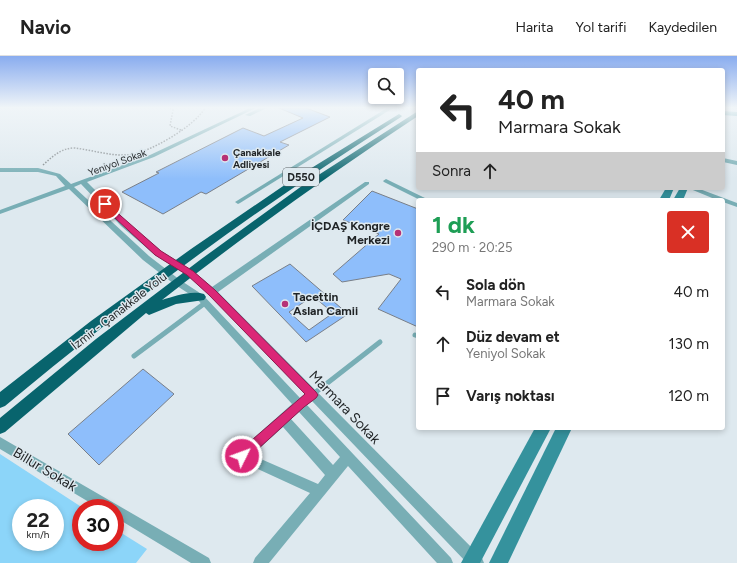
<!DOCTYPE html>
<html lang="tr">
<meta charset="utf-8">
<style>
body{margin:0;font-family:Figtree,sans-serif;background:#f2f2f2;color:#222;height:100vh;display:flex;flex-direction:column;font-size:15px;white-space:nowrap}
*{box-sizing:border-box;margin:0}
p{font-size:13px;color:#767676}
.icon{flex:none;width:22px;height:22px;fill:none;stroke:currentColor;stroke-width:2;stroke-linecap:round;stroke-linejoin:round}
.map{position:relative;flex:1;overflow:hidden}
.sheet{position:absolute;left:416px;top:142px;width:309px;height:232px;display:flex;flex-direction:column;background:#fff;border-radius:4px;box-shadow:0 2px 6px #0003}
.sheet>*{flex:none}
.banner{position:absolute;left:416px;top:12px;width:309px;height:122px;border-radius:4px;box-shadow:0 2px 6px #0003;background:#fff;color:#222;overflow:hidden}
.tools{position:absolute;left:368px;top:12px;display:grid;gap:8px}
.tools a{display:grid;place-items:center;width:36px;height:36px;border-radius:4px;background:#fff;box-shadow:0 2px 6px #0003;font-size:20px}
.speed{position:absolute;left:12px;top:443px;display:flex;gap:8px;font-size:20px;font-weight:700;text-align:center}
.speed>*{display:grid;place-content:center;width:52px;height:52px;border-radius:50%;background:#fff;box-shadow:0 2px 6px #0003;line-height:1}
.speed small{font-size:10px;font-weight:400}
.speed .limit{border:6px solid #d22;background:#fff;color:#111}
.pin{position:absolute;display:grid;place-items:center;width:34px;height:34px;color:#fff;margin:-17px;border:2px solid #fff;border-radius:50%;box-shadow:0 1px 4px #0007}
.me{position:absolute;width:44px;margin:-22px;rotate:48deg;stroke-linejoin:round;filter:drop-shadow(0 0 3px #0008)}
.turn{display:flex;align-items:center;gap:14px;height:84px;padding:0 16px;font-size:18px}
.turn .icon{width:52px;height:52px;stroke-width:2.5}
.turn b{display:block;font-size:28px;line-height:34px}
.then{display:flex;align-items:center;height:38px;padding:0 16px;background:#0003;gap:8px;font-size:15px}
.round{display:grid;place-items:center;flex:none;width:42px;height:42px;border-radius:4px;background:#f2f2f2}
.summary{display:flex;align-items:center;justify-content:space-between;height:68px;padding:0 16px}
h1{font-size:24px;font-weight:700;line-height:30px;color:#1e9e55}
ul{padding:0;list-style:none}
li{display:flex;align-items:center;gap:12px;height:52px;padding:0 16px}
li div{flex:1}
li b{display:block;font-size:15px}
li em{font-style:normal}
header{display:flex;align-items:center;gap:24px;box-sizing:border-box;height:56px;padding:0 20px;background:#fff;border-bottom:1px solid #e0e0e0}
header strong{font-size:19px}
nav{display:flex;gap:22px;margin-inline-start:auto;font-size:14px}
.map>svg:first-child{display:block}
.green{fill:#8cd5f9;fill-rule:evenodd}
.building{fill:#8ebefb;stroke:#797f88;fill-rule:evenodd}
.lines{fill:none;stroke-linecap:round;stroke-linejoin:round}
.path{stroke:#7e8589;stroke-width:1.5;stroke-dasharray:1.5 1.5;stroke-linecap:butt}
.lane{stroke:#78aeb5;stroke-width:5}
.street{fill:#78aeb5;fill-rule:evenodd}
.secondary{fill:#35929d;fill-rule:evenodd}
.highway{fill:#08646d;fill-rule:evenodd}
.route{fill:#db2777;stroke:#8e194d}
.poi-dot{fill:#b63176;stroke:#dee9ef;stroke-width:1.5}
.labels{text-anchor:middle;stroke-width:3;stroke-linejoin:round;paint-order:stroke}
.far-poi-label{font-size:10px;font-weight:bold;fill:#1f2325;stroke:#dee9ef;text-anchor:start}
.far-street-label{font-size:10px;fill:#1f2325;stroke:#dee9ef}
.shield{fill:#dee9ef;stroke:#585e62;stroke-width:1}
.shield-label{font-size:11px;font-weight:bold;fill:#1f2325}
.poi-label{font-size:12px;font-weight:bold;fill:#1f2325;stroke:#dee9ef;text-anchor:end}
.street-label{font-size:12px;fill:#1f2325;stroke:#dee9ef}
.near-street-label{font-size:14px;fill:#1f2325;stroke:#dee9ef}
</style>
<header>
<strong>Navio</strong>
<nav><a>Harita</a><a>Yol tarifi</a><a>Kaydedilen</a></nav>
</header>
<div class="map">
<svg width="737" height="507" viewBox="0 0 737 507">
<rect width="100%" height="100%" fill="#dee9ef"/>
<path class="green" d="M0,398l83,54h-2v34h34v-13l32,20 -11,14h-136zM21,452h34v34h-34z"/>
<g class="building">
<polygon points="279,52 306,52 330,61 280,86 289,89 206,138 201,136 163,158 122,136 159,117 156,116 243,72 264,80 303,62"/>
<polygon points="372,135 418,153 418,271 378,253 401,223 389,218 342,226 333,218 379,178 343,164"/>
<path d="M290,208l58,50 -42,28 -54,-56zM313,240l20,17 -24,17 -20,-18z"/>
<polygon points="143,313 174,338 99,409 68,378"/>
</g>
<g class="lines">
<g class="path">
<polyline points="170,52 173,54 170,70 181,74"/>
<path d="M43,109c10,-9 18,-17 32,-17 17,2 35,8 52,7 21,-1 68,-29 78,-47"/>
</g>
<g class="lane">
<polyline points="415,279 418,280"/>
<polyline points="134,300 205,247"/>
<polyline points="312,339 380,286"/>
</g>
<g class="street">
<path d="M250,52h6l-102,49 -67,25 40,40 34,29 32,20 19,16 153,-105h4v2l-151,108 264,266 2,5h-17l-155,-162 -5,4 144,153 2,5h-16l-89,-97 -79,97h-16l2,-5 55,-65 -72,-33 -2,-4 2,-4 54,-48 -95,-105 -23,-15 -31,-24 -74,-71 -69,25v-4l65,-24 -9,-10 -18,-4h-38v-4h38l22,6 11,10 79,-29zM81,128l40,42 34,29 32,20 22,19 96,100 -5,4 -97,-103 -23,-15 -31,-24 -75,-69zM299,356l41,45 -7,8 -42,-46zM283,371l42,48 -7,9 -66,-29z"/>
<polygon points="260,52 267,52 250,60 245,59"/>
<polygon points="387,52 393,52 240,147 238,148 235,146"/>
<polygon points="723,102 737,105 737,109 723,106"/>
<polygon points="386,123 427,143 428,144 420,144 384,126 383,125"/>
<polygon points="688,132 697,132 737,147 737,151 723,146 723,144 717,144"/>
<polygon points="0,381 209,502 211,507 191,507 115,461 115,452 99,452 0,393"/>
</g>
<g class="secondary">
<polygon points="723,55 737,56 737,60 723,59"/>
<polygon points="666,132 674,132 669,144 659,144"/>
<polygon points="680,132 688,132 683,144 673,144"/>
<polygon points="535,372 551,372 480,507 461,507"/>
<polygon points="556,372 572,372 508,507 489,507"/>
</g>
<g class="highway">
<path d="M418,55v5c-88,58 -173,119 -256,184 12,-4 30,-10 42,-6l2,3 -2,3 -28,4 -27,11 -3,-2 -141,119 -5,2v-16l96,-79 104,-79 106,-77z"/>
<path d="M399,58l3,2 -1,1c-139,88 -269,183 -396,289l-5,2v-16l91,-71 100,-72 101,-69z"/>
</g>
</g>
<linearGradient id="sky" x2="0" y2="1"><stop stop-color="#89acef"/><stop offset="0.42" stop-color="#f0f5f8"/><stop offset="1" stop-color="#f0f5f8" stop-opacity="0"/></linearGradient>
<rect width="737" height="123" fill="url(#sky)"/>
<polygon class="route" points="105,146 161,195 193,215 215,234 316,336 318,339 316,342 304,351 246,404 242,406 238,404 236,400 238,396 305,338 209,239 187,219 155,199 102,150 102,147"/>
<g class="poi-dot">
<circle cx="225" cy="102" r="4"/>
<circle cx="398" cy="177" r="4"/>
<circle cx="285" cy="248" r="4"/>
</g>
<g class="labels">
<g class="far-poi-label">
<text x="233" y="100">Çanakkale<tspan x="233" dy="12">Adliyesi</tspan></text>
</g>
<g class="far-street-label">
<text transform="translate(117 106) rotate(-20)" y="4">Yeniyol Sokak</text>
</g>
<rect class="shield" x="283" y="112" width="36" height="18" rx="3"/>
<g class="shield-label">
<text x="301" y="125">D550</text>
</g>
<g class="poi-label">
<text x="390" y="174">İÇDAŞ Kongre<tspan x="390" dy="14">Merkezi</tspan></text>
<text x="293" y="245" text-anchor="start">Tacettin<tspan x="293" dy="14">Aslan Camii</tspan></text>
</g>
<g class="street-label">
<text transform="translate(119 255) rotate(-38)" y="4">İzmir - Çanakkale Yolu</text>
</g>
<g class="near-street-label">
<text transform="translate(345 351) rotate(46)" y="5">Marmara Sokak</text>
<text transform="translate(45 413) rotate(31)" y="5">Billur Sokak</text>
</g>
</g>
</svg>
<div class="tools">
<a><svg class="icon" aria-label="search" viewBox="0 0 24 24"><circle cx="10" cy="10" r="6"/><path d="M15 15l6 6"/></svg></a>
</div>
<div class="speed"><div>22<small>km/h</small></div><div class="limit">30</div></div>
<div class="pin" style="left:105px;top:148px;background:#d93025"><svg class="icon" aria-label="arrive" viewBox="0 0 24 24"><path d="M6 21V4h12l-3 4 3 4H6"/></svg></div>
<svg class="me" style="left:242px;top:400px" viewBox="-20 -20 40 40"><circle r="17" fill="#db2777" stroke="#fff" stroke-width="3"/><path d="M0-11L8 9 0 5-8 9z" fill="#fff"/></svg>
<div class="banner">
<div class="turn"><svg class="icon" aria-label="left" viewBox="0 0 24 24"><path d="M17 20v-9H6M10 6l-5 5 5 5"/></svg><div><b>40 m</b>Marmara Sokak</div></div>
<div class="then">Sonra<svg class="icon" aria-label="ahead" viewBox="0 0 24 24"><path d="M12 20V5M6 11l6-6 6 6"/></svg></div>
</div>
<section class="sheet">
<div class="summary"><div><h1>1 dk</h1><p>290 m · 20:25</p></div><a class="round" style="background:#d93025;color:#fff"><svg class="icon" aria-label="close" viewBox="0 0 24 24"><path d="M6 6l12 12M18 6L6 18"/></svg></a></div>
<ul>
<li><svg class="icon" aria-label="left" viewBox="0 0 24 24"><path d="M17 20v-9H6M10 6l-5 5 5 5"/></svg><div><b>Sola dön</b><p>Marmara Sokak</p></div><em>40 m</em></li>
<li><svg class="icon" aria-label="ahead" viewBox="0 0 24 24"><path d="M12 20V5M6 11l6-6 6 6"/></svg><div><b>Düz devam et</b><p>Yeniyol Sokak</p></div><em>130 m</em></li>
<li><svg class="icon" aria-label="arrive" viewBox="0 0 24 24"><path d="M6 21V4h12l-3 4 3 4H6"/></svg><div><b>Varış noktası</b></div><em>120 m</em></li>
</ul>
</section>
</div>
